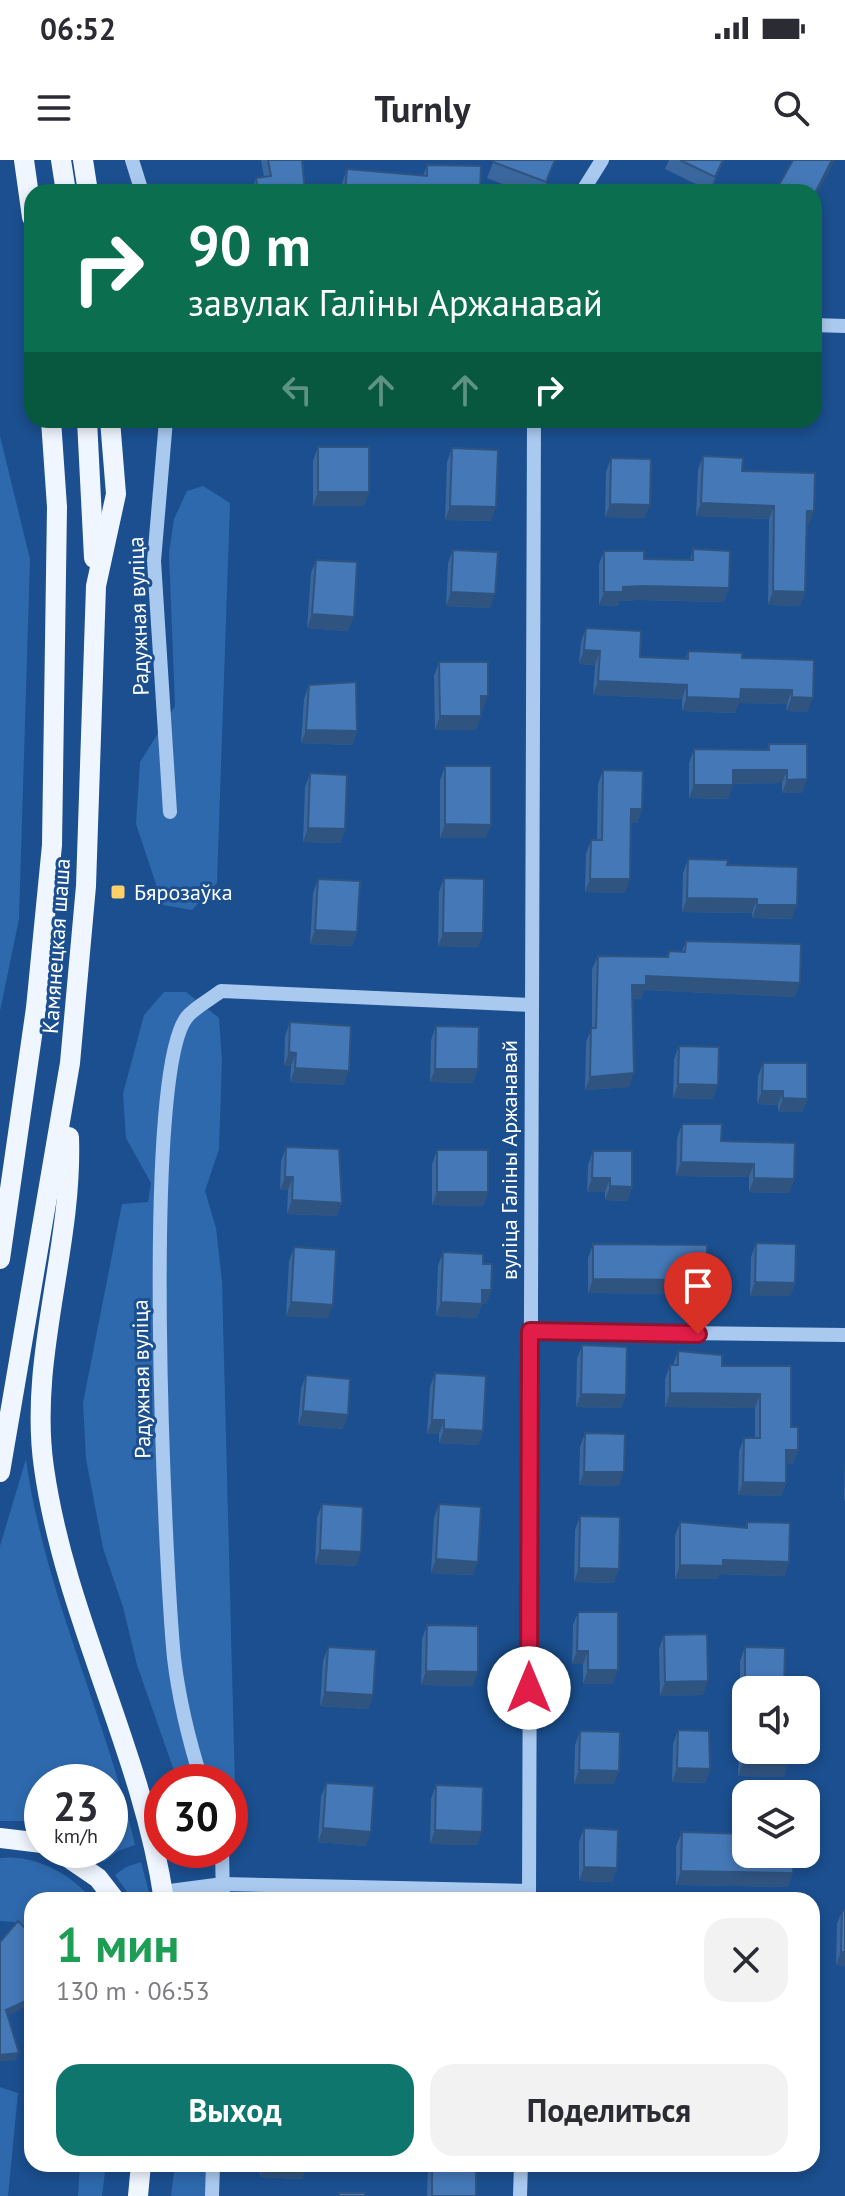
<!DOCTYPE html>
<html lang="ru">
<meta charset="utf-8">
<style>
body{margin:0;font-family:"PT Sans",sans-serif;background:#f2f2f3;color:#2b2b33;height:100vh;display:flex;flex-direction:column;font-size:30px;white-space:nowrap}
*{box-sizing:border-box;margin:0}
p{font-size:26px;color:#7c7c81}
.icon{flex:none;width:44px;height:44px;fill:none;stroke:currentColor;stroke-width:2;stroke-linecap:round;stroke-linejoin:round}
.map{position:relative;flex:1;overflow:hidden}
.side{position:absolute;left:24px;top:1732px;width:796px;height:280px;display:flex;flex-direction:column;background:#fff;border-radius:24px;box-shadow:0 4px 12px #0003}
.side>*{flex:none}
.banner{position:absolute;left:24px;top:24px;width:798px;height:244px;border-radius:24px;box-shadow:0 4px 12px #0003;background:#0b6e4f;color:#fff;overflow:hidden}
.controls{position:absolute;left:732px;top:1516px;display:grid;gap:16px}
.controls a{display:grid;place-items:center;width:88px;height:88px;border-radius:16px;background:#fff;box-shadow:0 4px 12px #0003;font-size:40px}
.speed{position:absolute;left:24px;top:1604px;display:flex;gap:16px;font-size:40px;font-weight:700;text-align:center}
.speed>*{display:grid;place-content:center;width:104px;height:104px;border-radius:50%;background:#fff;box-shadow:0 4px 12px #0003;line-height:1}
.speed small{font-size:20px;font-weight:400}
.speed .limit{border:12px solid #d22;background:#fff;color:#111}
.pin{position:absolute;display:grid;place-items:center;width:68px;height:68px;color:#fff;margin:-82px -34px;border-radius:50% 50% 50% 0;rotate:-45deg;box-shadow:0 0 8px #0007}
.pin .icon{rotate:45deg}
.me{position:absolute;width:88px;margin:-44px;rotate:0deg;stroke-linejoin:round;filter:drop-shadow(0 0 6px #0008)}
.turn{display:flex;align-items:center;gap:28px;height:168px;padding:0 32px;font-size:36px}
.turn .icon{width:104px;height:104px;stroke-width:2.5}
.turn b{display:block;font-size:56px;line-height:68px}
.lanes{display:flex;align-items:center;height:76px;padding:0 32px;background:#0003;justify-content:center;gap:40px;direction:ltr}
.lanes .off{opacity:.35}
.round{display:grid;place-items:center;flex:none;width:84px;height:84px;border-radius:24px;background:#f2f2f3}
.summary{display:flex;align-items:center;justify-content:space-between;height:136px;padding:0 32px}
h1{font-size:48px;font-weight:700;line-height:60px;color:#1e9e55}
.button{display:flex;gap:16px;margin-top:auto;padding:16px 32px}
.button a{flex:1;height:92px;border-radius:24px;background:#0f766e;color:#fff;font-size:32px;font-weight:700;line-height:92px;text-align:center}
.button a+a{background:#f2f2f3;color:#2b2b33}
.status{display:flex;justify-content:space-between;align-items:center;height:56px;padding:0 40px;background:#fff;direction:ltr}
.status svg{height:22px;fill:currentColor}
header{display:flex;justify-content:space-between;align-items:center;height:104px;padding:0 32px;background:#fff;font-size:36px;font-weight:700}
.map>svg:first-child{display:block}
.green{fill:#2e69ad}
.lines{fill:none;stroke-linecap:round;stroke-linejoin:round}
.minor{stroke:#a9c9ee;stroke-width:14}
.major{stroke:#f0f6ff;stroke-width:20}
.wall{fill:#3a679d}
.shaded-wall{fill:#305480}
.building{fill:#4478b7;stroke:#305480;stroke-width:2}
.route-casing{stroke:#92132f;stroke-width:20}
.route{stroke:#e11d48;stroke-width:14}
.poi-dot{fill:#ffd166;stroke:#1b4f8f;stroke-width:3}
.labels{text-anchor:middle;stroke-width:6;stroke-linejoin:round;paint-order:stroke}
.street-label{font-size:22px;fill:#fff;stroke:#1b4f8f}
.poi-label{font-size:22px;fill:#fff;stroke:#1b4f8f;text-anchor:start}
</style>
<div class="status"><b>06:52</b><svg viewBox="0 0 49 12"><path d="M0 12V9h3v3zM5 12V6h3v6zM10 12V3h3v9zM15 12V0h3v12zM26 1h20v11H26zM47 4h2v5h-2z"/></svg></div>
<header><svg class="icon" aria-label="menu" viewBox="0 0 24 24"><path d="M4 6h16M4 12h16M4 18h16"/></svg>Turnly<svg class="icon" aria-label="search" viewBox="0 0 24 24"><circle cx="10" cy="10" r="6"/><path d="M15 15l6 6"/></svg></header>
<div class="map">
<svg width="845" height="2036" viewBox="0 0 845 2036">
<rect width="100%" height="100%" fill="#1b4f8f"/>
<g class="green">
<polygon points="0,276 30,399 19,759 0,851"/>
<polygon points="203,326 230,343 217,723 192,750 163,745 136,664 140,602 175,546 169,393 174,359 187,331"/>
<polygon points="164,832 186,832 219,858 222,900 219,989 205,1031 216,1068 222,1121 235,1627 230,1630 230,1622 178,1622 137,1505 123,1447 103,1388 86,1299 83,1243 122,1044 148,1042 151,1023 126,978 123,934 144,855"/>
<path d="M26,1299c18,133 80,256 109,386l-17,6 -14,11 -14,-12h20v-68h-68v43l-16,-4h-26v-275z"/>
<path d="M0,1698c34,-4 72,16 92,42h-60v37l-18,-15 -14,-1z"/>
<polygon points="141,1702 151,1740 133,1740 115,1715 126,1707"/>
<polygon points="0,1927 18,1933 8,2036 0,2036"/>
<polygon points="80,2004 106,2004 102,2036 78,2036"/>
<polygon points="175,2004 208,2004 207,2036 171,2036"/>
</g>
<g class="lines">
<g class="minor">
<polyline points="132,0 142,32"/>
<polyline points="582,32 602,0"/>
<polyline points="814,165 845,166"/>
<polyline points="166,260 154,401 170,652"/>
<polyline points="530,1171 845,1175"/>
<path d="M202,1622c-13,-41 -23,-82 -28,-124 -9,-93 -33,-585 13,-641 8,-10 24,-18 34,-26l311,14"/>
<polyline points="222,1690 223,1740"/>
<polyline points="162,1732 223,1724 528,1731"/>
<polyline points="529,1740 534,260"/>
<polyline points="212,2036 213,2004"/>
<polyline points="520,2036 521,2004"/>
</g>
<g class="major">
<polyline points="24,0 32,57"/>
<polyline points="61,0 66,32"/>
<polyline points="83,0 88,32"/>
<polyline points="87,260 94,398"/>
<path d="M69,977c4,111 -41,221 -25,331 21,149 98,283 120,432"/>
<polyline points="0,1099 36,848 52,685 57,347 51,260"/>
<polyline points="0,1312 70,903 86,726 96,426 116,334 110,260"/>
<polyline points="0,1678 42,1683"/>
<polyline points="57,1690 98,1718 115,1740"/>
<polyline points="138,2036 141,2004"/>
</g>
</g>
<g class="wall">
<polygon points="261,0 305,0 303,0 305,32 251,32 256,18 264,17"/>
<polygon points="494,0 555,0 543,32 523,32 487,18"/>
<polygon points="669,0 724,0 710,31 665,9"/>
<polygon points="427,5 480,32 341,32 342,23 347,9 423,16"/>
<polygon points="318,287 369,332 364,346 313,346 313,301"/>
<polygon points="452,288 491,361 445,360 447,302"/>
<polygon points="703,296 742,311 809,365 806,365 805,432 800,446 768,445 769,359 696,356 698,310"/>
<polygon points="611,298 645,358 605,357 606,312"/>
<polygon points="693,389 729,428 724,442 638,440 619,441 618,446 599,445 599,404 604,391 644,399 690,400"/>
<polygon points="453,390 490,448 446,446 448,403"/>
<polygon points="316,400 348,471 307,468 311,413"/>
<polygon points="586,468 640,497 685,499 688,491 742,498 814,500 808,552 786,551 787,544 739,543 735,553 682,551 682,539 593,535 595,505 579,504 581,482"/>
<polygon points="439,502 483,550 481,550 481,556 476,570 435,570 434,516"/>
<polygon points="309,525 357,571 352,585 301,583 304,539"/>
<polygon points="769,584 802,633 782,633 782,623 733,624 728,639 689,638 689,603 694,589 767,590"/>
<polygon points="445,606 486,678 440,678 440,620"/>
<polygon points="603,610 642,649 637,663 631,663 625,733 585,732 586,694 591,680 597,680 598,624"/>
<polygon points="310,613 345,669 340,683 303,682 305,627"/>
<polygon points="688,699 727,705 792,759 752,758 752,753 682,752 683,713"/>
<polygon points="444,718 483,773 478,787 438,786 439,732"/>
<polygon points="318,719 357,772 352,786 310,784 313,733"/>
<polygon points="686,781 795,837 644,830 641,839 632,839 629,927 585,930 586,882 592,868 592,809 598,796 666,797 669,791 682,791"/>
<polygon points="290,862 344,925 290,922 291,906 284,906 285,876"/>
<polygon points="436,866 473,923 430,922 431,880"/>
<polygon points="679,886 713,939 673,938 674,899"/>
<polygon points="763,903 807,939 802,952 778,952 778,945 757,944 758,916"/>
<polygon points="682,964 721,981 794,1019 789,1033 749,1032 749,1017 676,1016 677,978"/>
<polygon points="286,987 337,1056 287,1054 288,1030 280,1030 281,1001"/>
<polygon points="437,990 488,1032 483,1046 432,1045 432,1004"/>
<polygon points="593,991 632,1027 627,1041 605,1040 605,1032 587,1032 588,1005"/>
<polygon points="756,1083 795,1123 790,1136 750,1136 751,1097"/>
<polygon points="593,1084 702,1127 687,1127 685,1134 588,1133 588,1098"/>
<polygon points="294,1087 328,1158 286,1156 289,1101"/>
<polygon points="443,1092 483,1104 491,1130 486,1144 482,1144 477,1158 436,1156 438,1106"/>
<polygon points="582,1185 626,1235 621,1248 576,1247 577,1199"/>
<polygon points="678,1191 722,1206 791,1206 791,1267 798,1290 793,1304 786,1304 786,1323 781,1336 738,1335 739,1291 744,1278 755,1278 755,1248 665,1247 665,1219 670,1205 673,1205"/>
<polygon points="435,1213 483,1271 478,1285 439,1283 439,1274 427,1274 430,1227"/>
<polygon points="306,1215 343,1269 298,1265 301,1229"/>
<polygon points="585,1273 619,1326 579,1325 580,1287"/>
<polygon points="845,1299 845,1340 844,1340"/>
<polygon points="322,1344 356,1406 315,1404 317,1358"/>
<polygon points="439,1344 473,1415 431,1413 434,1358"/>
<polygon points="580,1356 614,1423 574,1422 575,1370"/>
<polygon points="680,1362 745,1367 747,1362 789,1402 784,1416 719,1414 718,1419 675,1419 675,1376"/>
<polygon points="578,1452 613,1524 583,1524 583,1504 572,1504 573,1465"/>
<polygon points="427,1465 473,1526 421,1525 422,1479"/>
<polygon points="664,1475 703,1535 660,1536 659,1489"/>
<polygon points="328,1487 373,1535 368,1549 320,1546 323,1501"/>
<polygon points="745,1487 784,1530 746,1530 746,1590 784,1617 738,1616 739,1585 745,1571 745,1540 740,1540 740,1501"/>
<polygon points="678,1570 710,1609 705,1623 672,1622 673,1584"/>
<polygon points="580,1571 614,1624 574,1624 575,1585"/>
<polygon points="326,1623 366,1686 318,1682 321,1637"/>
<polygon points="436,1625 477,1685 430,1684 431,1639"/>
<polygon points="584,1668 617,1708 612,1722 579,1721 579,1682"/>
<polygon points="682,1672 788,1727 676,1725 676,1686"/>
<polygon points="842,1751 845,1751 845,1806 836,1805 837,1764"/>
<polygon points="260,2004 307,2004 302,2019 260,2017"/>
<polygon points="428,2004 476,2004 476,2036 427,2036"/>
</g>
<g class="shaded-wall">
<polygon points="723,0 724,0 710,31 715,17"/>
<polygon points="832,0 835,0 814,39 814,35"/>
<polygon points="318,332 369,332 364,346 313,346"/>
<polygon points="701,343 774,346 769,359 696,356"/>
<polygon points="610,344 650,345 645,358 605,357"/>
<polygon points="450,346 496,347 491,361 445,360"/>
<polygon points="807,351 814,351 809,365 802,365"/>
<polygon points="643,426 729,428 724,442 638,440 619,441 618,446 599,445 604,432 623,427"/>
<polygon points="773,431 805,432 800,446 768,445"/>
<polygon points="451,432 495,434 490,448 446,446"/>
<polygon points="312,454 354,457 348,471 307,468"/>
<polygon points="584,490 600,491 595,505 579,504"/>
<polygon points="598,521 687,525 682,539 593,535"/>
<polygon points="741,529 792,530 787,544 739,543 735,553 682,551 687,537"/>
<polygon points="481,536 488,536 483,550 476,550"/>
<polygon points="792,537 813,538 808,552 786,551"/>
<polygon points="440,556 481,556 476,570 435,570"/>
<polygon points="306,570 357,571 352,585 301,583"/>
<polygon points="733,610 787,610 782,623 728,624"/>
<polygon points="807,619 802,633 782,633 787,620"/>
<polygon points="694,625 733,625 728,639 689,638"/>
<polygon points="631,649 642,649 637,663 626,663"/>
<polygon points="445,664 491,665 486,678 440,678"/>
<polygon points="308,668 345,669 340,683 303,682"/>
<polygon points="590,719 630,719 625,733 585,732"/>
<polygon points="687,738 757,739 752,753 682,752"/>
<polygon points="757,745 797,745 792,759 752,758"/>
<polygon points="315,770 357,772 352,786 310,784"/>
<polygon points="443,773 483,773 478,787 438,786"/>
<polygon points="646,816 800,823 795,837 644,830 641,839 627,839 632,825"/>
<polygon points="289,892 296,893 291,906 284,906"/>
<polygon points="295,908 349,911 344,925 290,922"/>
<polygon points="435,909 478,909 473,923 430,922"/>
<polygon points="634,913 629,927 585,930 590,917"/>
<polygon points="678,924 718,925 713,939 673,938"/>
<polygon points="762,931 783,931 778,945 757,944"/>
<polygon points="783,938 807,939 802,952 778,952"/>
<polygon points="681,1002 754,1004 749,1017 676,1016"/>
<polygon points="285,1017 293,1017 288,1030 280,1030"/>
<polygon points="592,1018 610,1018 605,1032 587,1032"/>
<polygon points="754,1018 794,1019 789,1033 749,1032"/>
<polygon points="610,1026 632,1027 627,1041 605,1040"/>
<polygon points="437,1032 488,1032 483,1046 432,1045"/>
<polygon points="292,1040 342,1043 337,1056 287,1054"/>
<polygon points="690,1113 707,1113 702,1127 687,1127 685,1134 588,1133 593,1119"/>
<polygon points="755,1122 795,1123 790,1136 750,1136"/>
<polygon points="482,1130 491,1130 486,1144 482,1144 477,1158 436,1156 441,1142"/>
<polygon points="291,1142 333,1145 328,1158 286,1156"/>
<polygon points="670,1233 760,1234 755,1248 665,1247"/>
<polygon points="581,1234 626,1235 621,1248 576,1247"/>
<polygon points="303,1251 348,1255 343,1269 298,1265"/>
<polygon points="432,1260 444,1260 439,1274 427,1274"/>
<polygon points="444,1269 483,1271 478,1285 439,1283"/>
<polygon points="786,1290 798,1290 793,1304 781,1304"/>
<polygon points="584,1312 624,1312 619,1326 579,1325"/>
<polygon points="743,1322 786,1323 781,1336 738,1335"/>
<polygon points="320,1390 361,1392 356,1406 315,1404"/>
<polygon points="436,1399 478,1402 473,1415 431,1413"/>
<polygon points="723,1400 789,1402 784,1416 719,1414 718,1419 675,1419 680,1405"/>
<polygon points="579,1408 619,1409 614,1423 574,1422"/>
<polygon points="577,1491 588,1491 583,1504 572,1504"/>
<polygon points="588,1510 618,1510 613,1524 583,1524"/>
<polygon points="426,1511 478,1512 473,1526 421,1525"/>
<polygon points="708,1521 703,1535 660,1536 665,1522"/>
<polygon points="745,1526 750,1526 749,1530 746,1530 745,1540 740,1540"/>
<polygon points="325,1532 373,1535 368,1549 320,1546"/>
<polygon points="743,1602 789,1603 784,1617 738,1616"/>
<polygon points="677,1608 710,1609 705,1623 672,1622"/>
<polygon points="579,1610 619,1611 614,1624 574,1624"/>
<polygon points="323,1668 371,1672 366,1686 318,1682"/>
<polygon points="435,1670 482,1672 477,1685 430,1684"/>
<polygon points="584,1707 617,1708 612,1722 579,1721"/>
<polygon points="681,1711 793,1713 788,1727 676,1725"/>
<polygon points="841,1792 845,1792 845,1806 836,1805"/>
<polygon points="32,1838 32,1843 4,1858 6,1850"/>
<polygon points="19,1893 16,1900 0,1902 0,1895"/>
<polygon points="264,2004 290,2004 307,2005 302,2019 260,2017"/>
</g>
<g class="building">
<polygon points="268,0 302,0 305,32 258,32 256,18 271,16"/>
<polygon points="494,0 555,0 546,22 493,2"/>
<polygon points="680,0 723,0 715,17"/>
<polygon points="793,0 832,0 814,35 814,32 775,32"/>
<polygon points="427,5 481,6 480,32 345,32 347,9 427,16"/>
<rect x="318" y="287" width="51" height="45"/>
<polygon points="452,288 498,290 496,347 450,346"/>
<polygon points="703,296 743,298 742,311 815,313 814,351 807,351 805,432 773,431 774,346 701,343"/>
<polygon points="611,298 651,299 650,345 610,344"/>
<polygon points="693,389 730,391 729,428 643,426 623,427 623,432 604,432 604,391 644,391 644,399 693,400"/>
<polygon points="453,390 498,392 495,434 451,432"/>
<polygon points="316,400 357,402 354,457 312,454"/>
<polygon points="586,468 641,471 640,497 688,499 688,491 742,493 742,498 814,500 813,538 792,537 792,530 741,529 740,539 687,537 687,525 598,521 600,491 584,490"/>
<polygon points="439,502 488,502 488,536 481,536 481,556 440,556"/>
<polygon points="356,522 357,571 306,570 309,525"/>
<polygon points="769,584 807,584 807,619 787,620 787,610 733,610 733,625 694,625 694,589 769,590"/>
<polygon points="445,606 491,606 491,665 445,664"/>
<polygon points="603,610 643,611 642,649 631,649 630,719 590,719 591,680 602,680"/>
<polygon points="310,613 347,615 345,669 308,668"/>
<polygon points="688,699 728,700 727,705 798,707 797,745 757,745 757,739 687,738"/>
<polygon points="444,718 484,719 483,773 443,773"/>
<polygon points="318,719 360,721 357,772 315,770"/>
<polygon points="686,781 801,784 800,823 646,816 646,825 632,825 634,913 590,917 591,868 596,868 598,796 668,797 669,791 685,792"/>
<polygon points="290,862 351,866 349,911 295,908 296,893 289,892"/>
<polygon points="436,866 479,867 478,909 435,909"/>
<polygon points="679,886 719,887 718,925 678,924"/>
<polygon points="763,903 807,903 807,939 783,938 783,931 762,931"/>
<polygon points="682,964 722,964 721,981 795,983 794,1019 754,1018 754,1004 681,1002"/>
<polygon points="286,987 339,989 342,1043 292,1040 293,1017 285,1017"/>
<rect x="437" y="990" width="51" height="42"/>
<polygon points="593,991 632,991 632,1027 610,1026 610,1018 592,1018"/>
<polygon points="756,1083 796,1084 795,1123 755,1122"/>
<polygon points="593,1084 707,1085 707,1113 690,1113 690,1120 593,1119"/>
<polygon points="294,1087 336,1090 333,1145 291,1142"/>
<polygon points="443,1092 483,1094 483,1104 492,1104 491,1130 482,1130 482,1144 441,1142"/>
<polygon points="582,1185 627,1187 626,1235 581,1234"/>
<polygon points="678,1191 722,1195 722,1206 791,1206 791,1267 798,1267 798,1290 786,1290 786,1323 743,1322 744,1278 760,1278 760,1234 670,1233 670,1205 678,1205"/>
<polygon points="435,1213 486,1216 483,1271 444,1269 444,1260 432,1260"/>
<polygon points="306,1215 350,1219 348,1255 303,1251"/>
<polygon points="585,1273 625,1274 624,1312 584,1312"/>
<polygon points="322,1344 363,1347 361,1392 320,1390"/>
<polygon points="439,1344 481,1347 478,1402 436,1399"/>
<polygon points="580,1356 620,1357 619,1409 579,1408"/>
<polygon points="680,1362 747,1368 747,1362 790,1363 789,1402 723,1400 723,1406 680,1405"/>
<polygon points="578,1452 618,1452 618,1510 588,1510 588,1491 577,1491"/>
<polygon points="427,1465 478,1466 478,1512 426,1511"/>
<polygon points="707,1474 708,1521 665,1522 664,1475"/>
<polygon points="328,1487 376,1490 373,1535 325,1532"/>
<polygon points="745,1487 785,1488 784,1530 750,1530 750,1526 745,1526"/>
<polygon points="678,1570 709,1571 710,1609 677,1608"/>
<polygon points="580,1571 620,1572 619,1611 579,1610"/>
<polygon points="744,1571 746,1572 746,1590 789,1590 789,1603 743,1602"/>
<polygon points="326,1623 374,1626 371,1672 323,1668"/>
<polygon points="436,1625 483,1627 482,1672 435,1670"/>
<polygon points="584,1668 618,1670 617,1708 584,1707"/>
<polygon points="682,1672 746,1674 746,1694 794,1694 793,1713 681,1711"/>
<polygon points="842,1751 845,1751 845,1792 841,1792"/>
<polygon points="18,1761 32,1775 32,1838 6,1850 19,1893 0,1895 0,1782"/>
<rect x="432" y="2004" width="44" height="32"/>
<rect x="339" y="2033" width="26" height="3"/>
</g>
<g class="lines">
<defs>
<polyline id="route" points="529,1528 530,1171 698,1174"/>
</defs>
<use href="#route" class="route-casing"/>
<use href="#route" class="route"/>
</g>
<rect class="poi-dot" x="110" y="724" width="16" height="16" rx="4"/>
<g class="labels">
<g class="street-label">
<text transform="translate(138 456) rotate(-92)" y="8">Радужная вуліца</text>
<text transform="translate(56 786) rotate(-86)" y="8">Камянецкая шаша</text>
<text transform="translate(509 1000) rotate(-90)" y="8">вуліца Галіны Аржанавай</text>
<text transform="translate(141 1219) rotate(-91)" y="8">Радужная вуліца</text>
</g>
<g class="poi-label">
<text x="134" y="740">Бярозаўка</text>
</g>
</g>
</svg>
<div class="controls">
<a><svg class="icon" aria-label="sound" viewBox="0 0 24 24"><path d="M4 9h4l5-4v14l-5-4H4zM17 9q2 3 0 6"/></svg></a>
<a><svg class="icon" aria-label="layers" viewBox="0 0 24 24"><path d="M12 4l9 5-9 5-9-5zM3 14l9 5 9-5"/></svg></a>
</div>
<div class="speed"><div>23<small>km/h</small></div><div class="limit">30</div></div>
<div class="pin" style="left:698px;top:1174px;background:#d93025"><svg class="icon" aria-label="arrive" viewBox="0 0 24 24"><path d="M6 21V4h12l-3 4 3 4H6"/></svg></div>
<svg class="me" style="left:529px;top:1528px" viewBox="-20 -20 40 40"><circle r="19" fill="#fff"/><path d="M0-13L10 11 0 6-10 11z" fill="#e11d48"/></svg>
<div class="banner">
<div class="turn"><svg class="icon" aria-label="right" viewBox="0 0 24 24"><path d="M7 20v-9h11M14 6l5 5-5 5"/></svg><div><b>90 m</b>завулак Галіны Аржанавай</div></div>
<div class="lanes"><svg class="icon off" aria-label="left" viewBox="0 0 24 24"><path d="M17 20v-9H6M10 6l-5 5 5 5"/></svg><svg class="icon off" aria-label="ahead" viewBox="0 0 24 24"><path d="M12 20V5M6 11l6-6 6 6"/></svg><svg class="icon off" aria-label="ahead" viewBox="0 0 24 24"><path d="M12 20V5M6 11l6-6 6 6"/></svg><svg class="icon" aria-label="right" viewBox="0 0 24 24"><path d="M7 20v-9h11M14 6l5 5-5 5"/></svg></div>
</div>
<section class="side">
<div class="summary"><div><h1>1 мин</h1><p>130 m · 06:53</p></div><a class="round"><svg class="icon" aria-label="close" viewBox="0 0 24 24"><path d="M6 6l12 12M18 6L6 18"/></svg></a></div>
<div class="button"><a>Выход</a><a>Поделиться</a></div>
</section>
</div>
